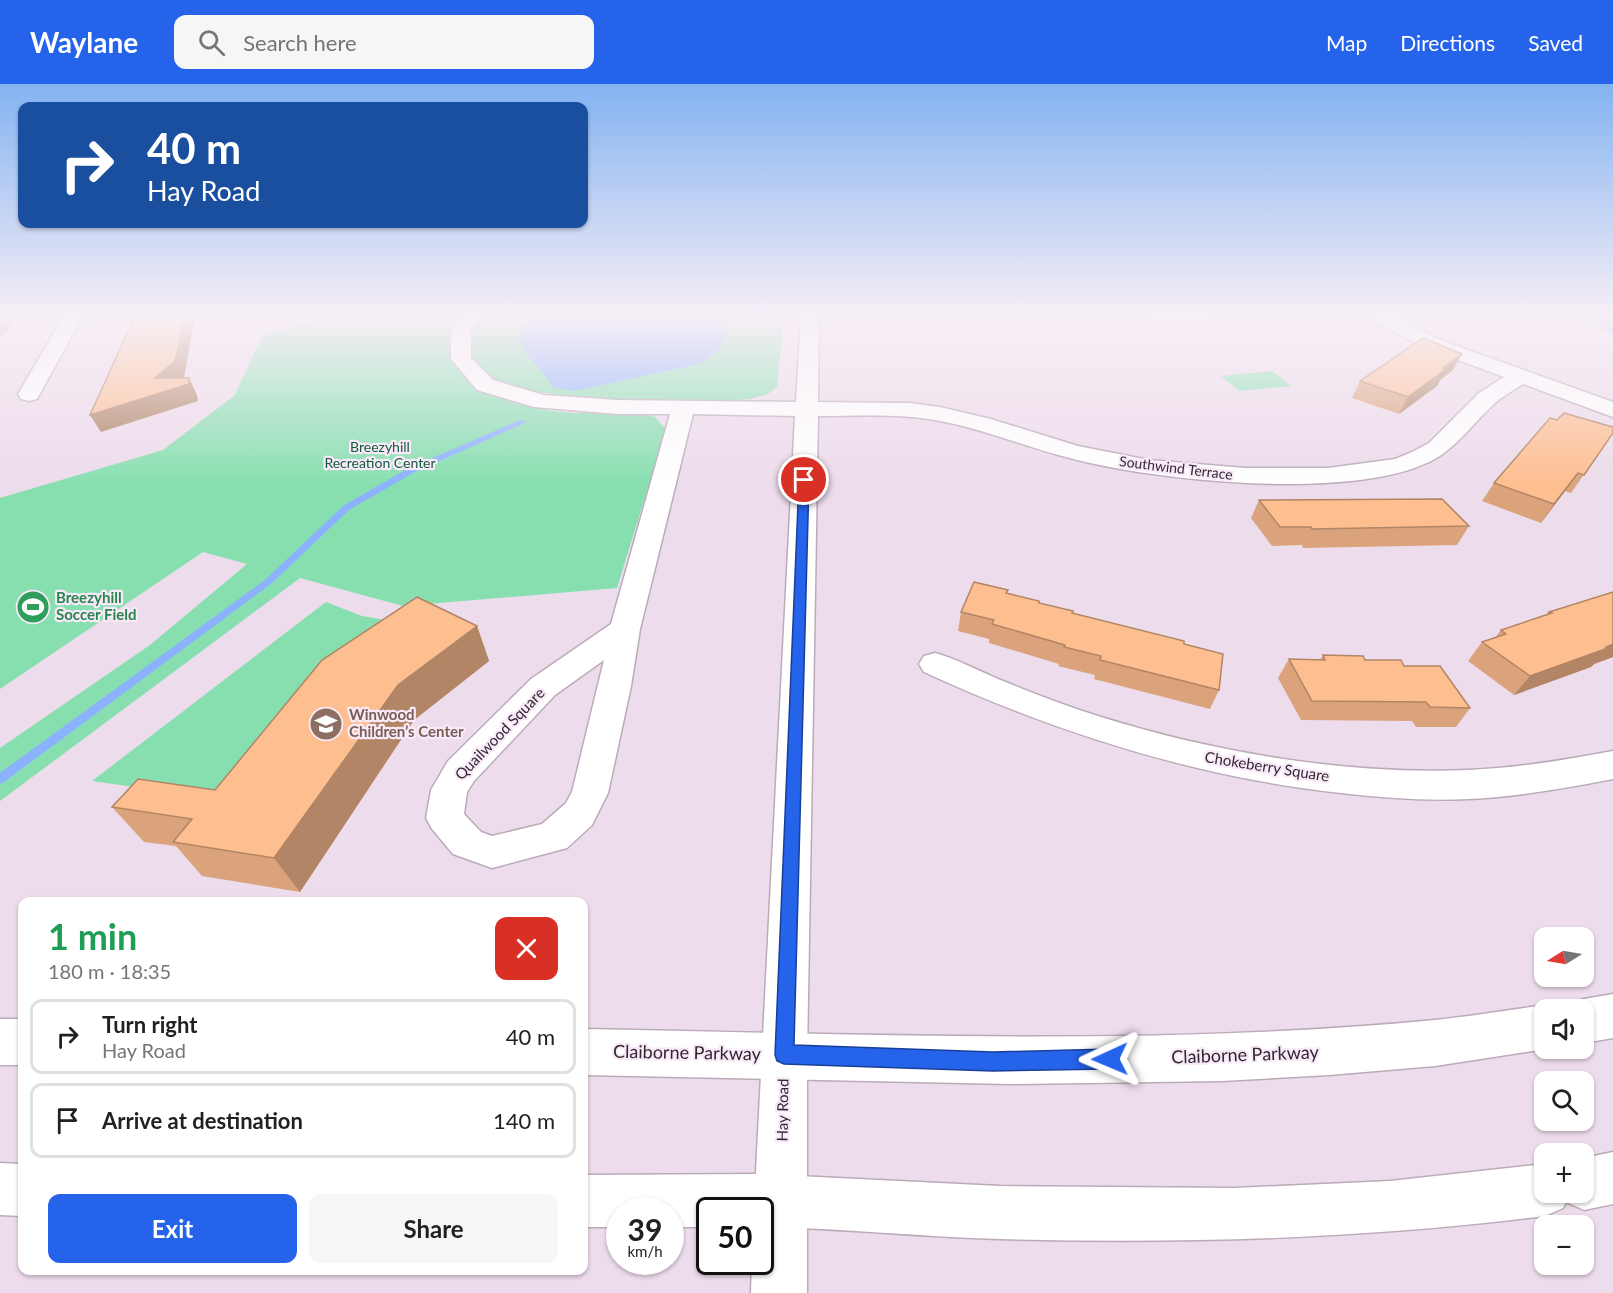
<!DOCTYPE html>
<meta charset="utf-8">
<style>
body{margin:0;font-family:Lato,sans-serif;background:#f6f6f6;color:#202124;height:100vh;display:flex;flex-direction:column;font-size:22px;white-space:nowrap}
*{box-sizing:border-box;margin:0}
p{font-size:20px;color:#757577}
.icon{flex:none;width:33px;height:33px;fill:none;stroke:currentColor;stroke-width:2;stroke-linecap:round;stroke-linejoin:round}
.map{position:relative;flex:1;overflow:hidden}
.drawer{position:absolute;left:18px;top:813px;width:570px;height:378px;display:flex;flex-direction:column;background:#fff;border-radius:12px;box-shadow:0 2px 4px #0004}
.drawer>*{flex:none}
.top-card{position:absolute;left:18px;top:18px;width:570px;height:126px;border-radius:12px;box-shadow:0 2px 4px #0004;background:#1a4fa0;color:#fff;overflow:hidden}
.needle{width:39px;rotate:259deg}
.tools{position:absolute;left:1534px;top:843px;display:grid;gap:12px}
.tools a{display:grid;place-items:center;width:60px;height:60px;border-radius:12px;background:#fff;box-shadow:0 2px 4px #0004;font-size:30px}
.speed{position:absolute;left:606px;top:1113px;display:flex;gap:12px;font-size:30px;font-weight:700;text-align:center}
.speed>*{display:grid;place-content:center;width:78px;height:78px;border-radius:50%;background:#fff;box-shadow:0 2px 4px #0004;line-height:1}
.speed small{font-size:15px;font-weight:400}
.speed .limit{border:3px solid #111;border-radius:9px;background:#fff;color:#111}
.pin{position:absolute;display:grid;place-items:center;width:51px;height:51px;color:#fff;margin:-26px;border:3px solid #fff;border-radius:50%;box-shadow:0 2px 6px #0007}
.me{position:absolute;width:66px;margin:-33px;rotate:269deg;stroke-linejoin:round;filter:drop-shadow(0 0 4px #0008)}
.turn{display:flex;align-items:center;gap:21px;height:126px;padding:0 30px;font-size:27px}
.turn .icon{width:78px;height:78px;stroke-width:2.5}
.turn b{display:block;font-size:42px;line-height:51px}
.round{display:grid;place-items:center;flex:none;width:63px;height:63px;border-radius:12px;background:#f6f6f6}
.summary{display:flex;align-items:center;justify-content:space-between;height:102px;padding:0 30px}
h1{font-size:36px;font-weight:700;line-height:45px;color:#1e9e55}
.button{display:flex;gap:12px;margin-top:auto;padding:12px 30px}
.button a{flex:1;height:69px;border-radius:12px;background:#2563eb;color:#fff;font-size:24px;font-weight:700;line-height:69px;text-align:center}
.button a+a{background:#f6f6f6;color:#202124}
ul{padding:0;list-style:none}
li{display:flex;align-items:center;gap:18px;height:75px;margin:0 12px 9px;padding:0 18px;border:3px solid #e0e0e0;border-radius:12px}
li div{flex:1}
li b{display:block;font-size:22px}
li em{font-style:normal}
header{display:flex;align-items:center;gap:36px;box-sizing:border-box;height:84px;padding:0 30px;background:#2563eb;color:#fff}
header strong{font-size:28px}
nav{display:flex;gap:33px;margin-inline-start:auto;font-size:21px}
.search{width:420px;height:54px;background:#f6f6f6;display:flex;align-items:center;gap:15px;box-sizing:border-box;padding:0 21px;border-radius:12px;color:#757577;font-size:22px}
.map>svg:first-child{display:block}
.green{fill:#87dfb0}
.water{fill:#8cb1fe}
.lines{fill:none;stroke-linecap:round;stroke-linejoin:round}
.stream{fill:#8cb1fe;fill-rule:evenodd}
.minor-casing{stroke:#bbabb9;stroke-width:3}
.major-casing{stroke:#bbabb9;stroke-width:3}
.minor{fill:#fff;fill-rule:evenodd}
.major{fill:#fff;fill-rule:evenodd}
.wall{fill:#daa37c}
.shaded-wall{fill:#b18565}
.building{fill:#fdbe90;stroke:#b18565;stroke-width:1.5}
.route{fill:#2563eb;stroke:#184099;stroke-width:1.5}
.labels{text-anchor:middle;stroke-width:4.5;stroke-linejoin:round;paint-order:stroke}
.far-park-label{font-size:14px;fill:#105c3c;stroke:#fae9f9}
.far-street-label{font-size:14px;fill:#2f292e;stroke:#fae9f9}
.leisure-label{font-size:15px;font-weight:bold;fill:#27864d;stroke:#fae9f9;text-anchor:start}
.education-label{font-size:15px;font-weight:bold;fill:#785e54;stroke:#fae9f9;text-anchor:start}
.street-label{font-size:15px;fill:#2f292e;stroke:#fae9f9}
.near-street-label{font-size:18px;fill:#2f292e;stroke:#fae9f9}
</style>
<header>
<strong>Waylane</strong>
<div class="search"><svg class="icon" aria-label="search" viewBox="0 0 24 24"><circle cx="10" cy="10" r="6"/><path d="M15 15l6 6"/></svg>Search here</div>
<nav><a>Map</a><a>Directions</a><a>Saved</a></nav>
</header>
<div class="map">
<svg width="1613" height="1209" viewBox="0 0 1613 1209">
<rect width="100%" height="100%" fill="#eddceb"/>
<g class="green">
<polygon points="327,232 784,232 777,303 768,310 750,315 723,317 590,315 531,307 514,319 544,326 573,329 641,329 655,333 666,345 617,504 403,522 300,494 0,717 0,664 150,561 247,480 203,468 0,605 0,414 163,366 235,311 262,252"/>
<polygon points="1272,287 1291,302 1239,307 1221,292"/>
<polygon points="326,518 362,532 434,544 253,720 92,697"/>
</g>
<g class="water">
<path d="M530,232h202c-8,26 -11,39 -38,49l-121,26 -20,-4c-13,-23 -28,-25 -34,-53z"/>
<polygon points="1568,232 1613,232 1613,249"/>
</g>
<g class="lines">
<polygon class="stream" points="520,336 527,338 413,389 349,426 271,500 4,698 0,700 0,689 265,496 343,422 407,385"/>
<defs>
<g id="minor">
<polygon points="64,232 83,232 37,315 29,317 21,315 18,310"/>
<path d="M461,232h19l-9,16v26l22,22 51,15 73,5 179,2 5,-86h18l-1,86 91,1 31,4 51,12 87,27 71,14 96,8h83l67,-9 17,-7 17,-9 50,-50 25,-16 -78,-29 -55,-28 -2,-4h24l47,24 173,62v15l-90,-33c-10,7 -22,13 -30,21 -21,19 -38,45 -64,57 -80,39 -277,19 -363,-5 -42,-11 -83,-28 -126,-36 -40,-8 -82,-5 -122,-5l-11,639v238h-56l1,-31h8v-52h-6l41,-794 -102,-2 -53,215 -9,57 -23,107 -16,32 -25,23 -75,20 -39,-14 -21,-25 -6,-11 5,-28 17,-29 83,-82 80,-55 59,-210h-53l-83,-7 -57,-17 -26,-31v-27zM604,576l-32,132 -6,11 -24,21 -50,12 -11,-4 -17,-18 3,-22 7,-11 81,-86z"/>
<polygon points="1146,232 1213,232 1211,236 1204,238 1155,238 1148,236"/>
<path d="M935,569c22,6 42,17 63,26 34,14 68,27 103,38 115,36 247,58 368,53 48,-2 96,-10 144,-19v28c-48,9 -96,18 -144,20 -43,2 -85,-1 -128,-6 -146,-16 -284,-60 -417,-121l-5,-8 5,-8z"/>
</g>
<g id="major">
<polygon points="1613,910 1613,954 1584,959 1584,926 1566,926 1568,921 1584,915"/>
<path d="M1545,921l12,5h-12v38h2l-2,1 -110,17 -106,9 -107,6 -212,3 -426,-9v-46c283,5 568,18 851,-9 37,-4 73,-10 110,-15z"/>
<rect x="0" y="935" width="22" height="46"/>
<path d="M1613,1068v52l-29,6 -18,-8 -3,6 -18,8c-181,23 -362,28 -544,23 -80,-2 -160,-11 -241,-12v-17h-50v17h-40v-17h-50v17h-36v-52l173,-1 243,12 234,2 156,-7 155,-17v28h39v-34z"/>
<polygon points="0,1079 22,1080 22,1132 0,1131"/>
</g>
</defs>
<use href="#minor" class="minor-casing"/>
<use href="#major" class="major-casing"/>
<use href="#minor" class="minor"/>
<use href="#major" class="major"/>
</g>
<g class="wall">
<polygon points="1453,286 1440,296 1437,302 1399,330 1352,314 1360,297"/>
<polygon points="1613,349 1571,409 1565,407 1541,439 1482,417 1494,399"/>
<polygon points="1259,416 1469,442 1457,461 1303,464 1302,461 1272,462 1251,434"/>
<polygon points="1613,508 1613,573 1594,580 1591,583 1514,611 1468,577 1482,558 1495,554 1501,546 1547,530 1549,528"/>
<polygon points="1007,509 1072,529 1184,560 1219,606 1210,625 1094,595 1095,591 1058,582 1059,580 989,559 989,555 958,547 961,528"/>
<polygon points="477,542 489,577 414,636 300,808 202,792 176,762 144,758 112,723 215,706"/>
<polygon points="1323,571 1365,576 1404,582 1470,624 1456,643 1416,643 1412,637 1301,636 1278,594 1289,575 1320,576"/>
</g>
<g class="shaded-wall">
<polygon points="0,232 14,232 6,249 3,250 0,253"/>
<polygon points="185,232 195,232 184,294 189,294 197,311 198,317 101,348 90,331"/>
<polygon points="1462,270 1453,286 1440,296 1437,302 1399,330 1408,313"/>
<polygon points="1578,389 1565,407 1541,439 1554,420"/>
<polygon points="477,542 489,577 414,636 300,808 274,774 398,601"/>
<polygon points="1613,560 1613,573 1594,580 1591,583 1514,611 1530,592"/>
</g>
<g class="building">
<polygon points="135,232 185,232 175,277 155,294 189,294 189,300 90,331"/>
<polygon points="1423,254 1462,270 1443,284 1446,285 1408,313 1360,297"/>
<polygon points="1564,329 1613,343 1613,349 1584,391 1578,389 1554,420 1494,399 1550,334 1557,336"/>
<polygon points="1442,415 1469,442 1312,445 1311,443 1280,443 1259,416"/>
<polygon points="974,498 1008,506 1006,509 1039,517 1039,519 1073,527 1072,529 1184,557 1184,560 1223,570 1219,606 1100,576 1101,572 1064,563 1065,561 992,540 994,536 961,528"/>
<polygon points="1613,508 1613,560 1606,563 1608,564 1530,592 1482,558 1506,550 1501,546 1552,529 1549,528"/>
<polygon points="417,513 477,542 398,601 274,774 173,758 192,735 112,723 138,695 215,706 322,576"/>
<polygon points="1323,571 1363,572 1365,576 1401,576 1404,582 1440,582 1470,624 1430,623 1426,618 1312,617 1289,575 1325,576"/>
</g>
<linearGradient id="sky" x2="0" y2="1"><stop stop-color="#83b3f1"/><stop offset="0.58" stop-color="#f7eff6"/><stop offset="1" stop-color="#f7eff6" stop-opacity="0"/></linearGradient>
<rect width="1613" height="401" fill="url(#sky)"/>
<polygon class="route" points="804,392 809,396 794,961 993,968 1110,965 1117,968 1120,975 1117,982 1110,985 993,987 784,980 777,977 775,971 799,396"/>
<defs>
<symbol id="stadium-disc" viewBox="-11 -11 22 22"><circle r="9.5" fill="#2e9e5b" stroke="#fae9f9"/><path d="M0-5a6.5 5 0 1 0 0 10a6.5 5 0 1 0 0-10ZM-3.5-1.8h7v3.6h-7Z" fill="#fff"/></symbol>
<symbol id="school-disc" viewBox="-11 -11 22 22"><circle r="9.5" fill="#8d6e63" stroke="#fae9f9"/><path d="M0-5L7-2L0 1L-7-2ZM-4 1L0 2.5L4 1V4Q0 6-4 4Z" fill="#fff"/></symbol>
</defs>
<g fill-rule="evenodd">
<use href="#stadium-disc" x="14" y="504" width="38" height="38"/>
<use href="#school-disc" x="307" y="621" width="38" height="38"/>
</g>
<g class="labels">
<g class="far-park-label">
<text x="380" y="368">Breezyhill<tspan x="380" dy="16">Recreation Center</tspan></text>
</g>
<g class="far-street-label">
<text transform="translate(1176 384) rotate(7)" y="5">Southwind Terrace</text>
</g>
<g class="leisure-label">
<text x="56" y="519">Breezyhill<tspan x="56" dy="17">Soccer Field</tspan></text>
</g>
<g class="education-label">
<text x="349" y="636">Winwood<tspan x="349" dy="17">Children’s Center</tspan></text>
</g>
<g class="street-label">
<text transform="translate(500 650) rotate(-46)" y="5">Quailwood Square</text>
<text transform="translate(1267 683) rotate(9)" y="5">Chokeberry Square</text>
<text transform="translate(783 1026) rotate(-89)" y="5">Hay Road</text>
</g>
<g class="near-street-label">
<text transform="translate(687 969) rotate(1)" y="6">Claiborne Parkway</text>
<text transform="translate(1245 971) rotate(-2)" y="6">Claiborne Parkway</text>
</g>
</g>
</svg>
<div class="tools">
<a><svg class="needle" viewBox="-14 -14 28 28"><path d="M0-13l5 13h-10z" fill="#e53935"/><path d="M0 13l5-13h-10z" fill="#757577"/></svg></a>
<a><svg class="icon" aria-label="sound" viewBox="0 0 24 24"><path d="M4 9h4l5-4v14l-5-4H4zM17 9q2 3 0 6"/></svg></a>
<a><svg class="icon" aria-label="search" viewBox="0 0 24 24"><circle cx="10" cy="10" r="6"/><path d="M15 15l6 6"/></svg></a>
<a>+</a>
<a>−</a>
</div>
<div class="speed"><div>39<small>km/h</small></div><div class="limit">50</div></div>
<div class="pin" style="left:804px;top:396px;background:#d93025"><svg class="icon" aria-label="arrive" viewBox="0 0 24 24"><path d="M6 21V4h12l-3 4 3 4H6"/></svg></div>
<svg class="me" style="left:1110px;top:975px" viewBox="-20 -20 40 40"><path d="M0-17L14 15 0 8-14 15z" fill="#2563eb" stroke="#fff" stroke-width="4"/></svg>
<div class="top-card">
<div class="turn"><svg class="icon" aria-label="right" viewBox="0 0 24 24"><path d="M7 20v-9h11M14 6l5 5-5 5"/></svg><div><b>40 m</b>Hay Road</div></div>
</div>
<section class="drawer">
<div class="summary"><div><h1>1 min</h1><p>180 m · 18:35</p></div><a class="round" style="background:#d93025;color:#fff"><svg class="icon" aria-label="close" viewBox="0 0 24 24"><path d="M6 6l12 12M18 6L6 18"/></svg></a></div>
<ul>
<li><svg class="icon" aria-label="right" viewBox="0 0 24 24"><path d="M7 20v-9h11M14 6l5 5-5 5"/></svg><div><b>Turn right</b><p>Hay Road</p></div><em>40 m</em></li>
<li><svg class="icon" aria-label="arrive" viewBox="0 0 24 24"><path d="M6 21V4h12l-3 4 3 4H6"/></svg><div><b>Arrive at destination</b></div><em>140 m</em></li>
</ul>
<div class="button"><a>Exit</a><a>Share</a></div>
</section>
</div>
